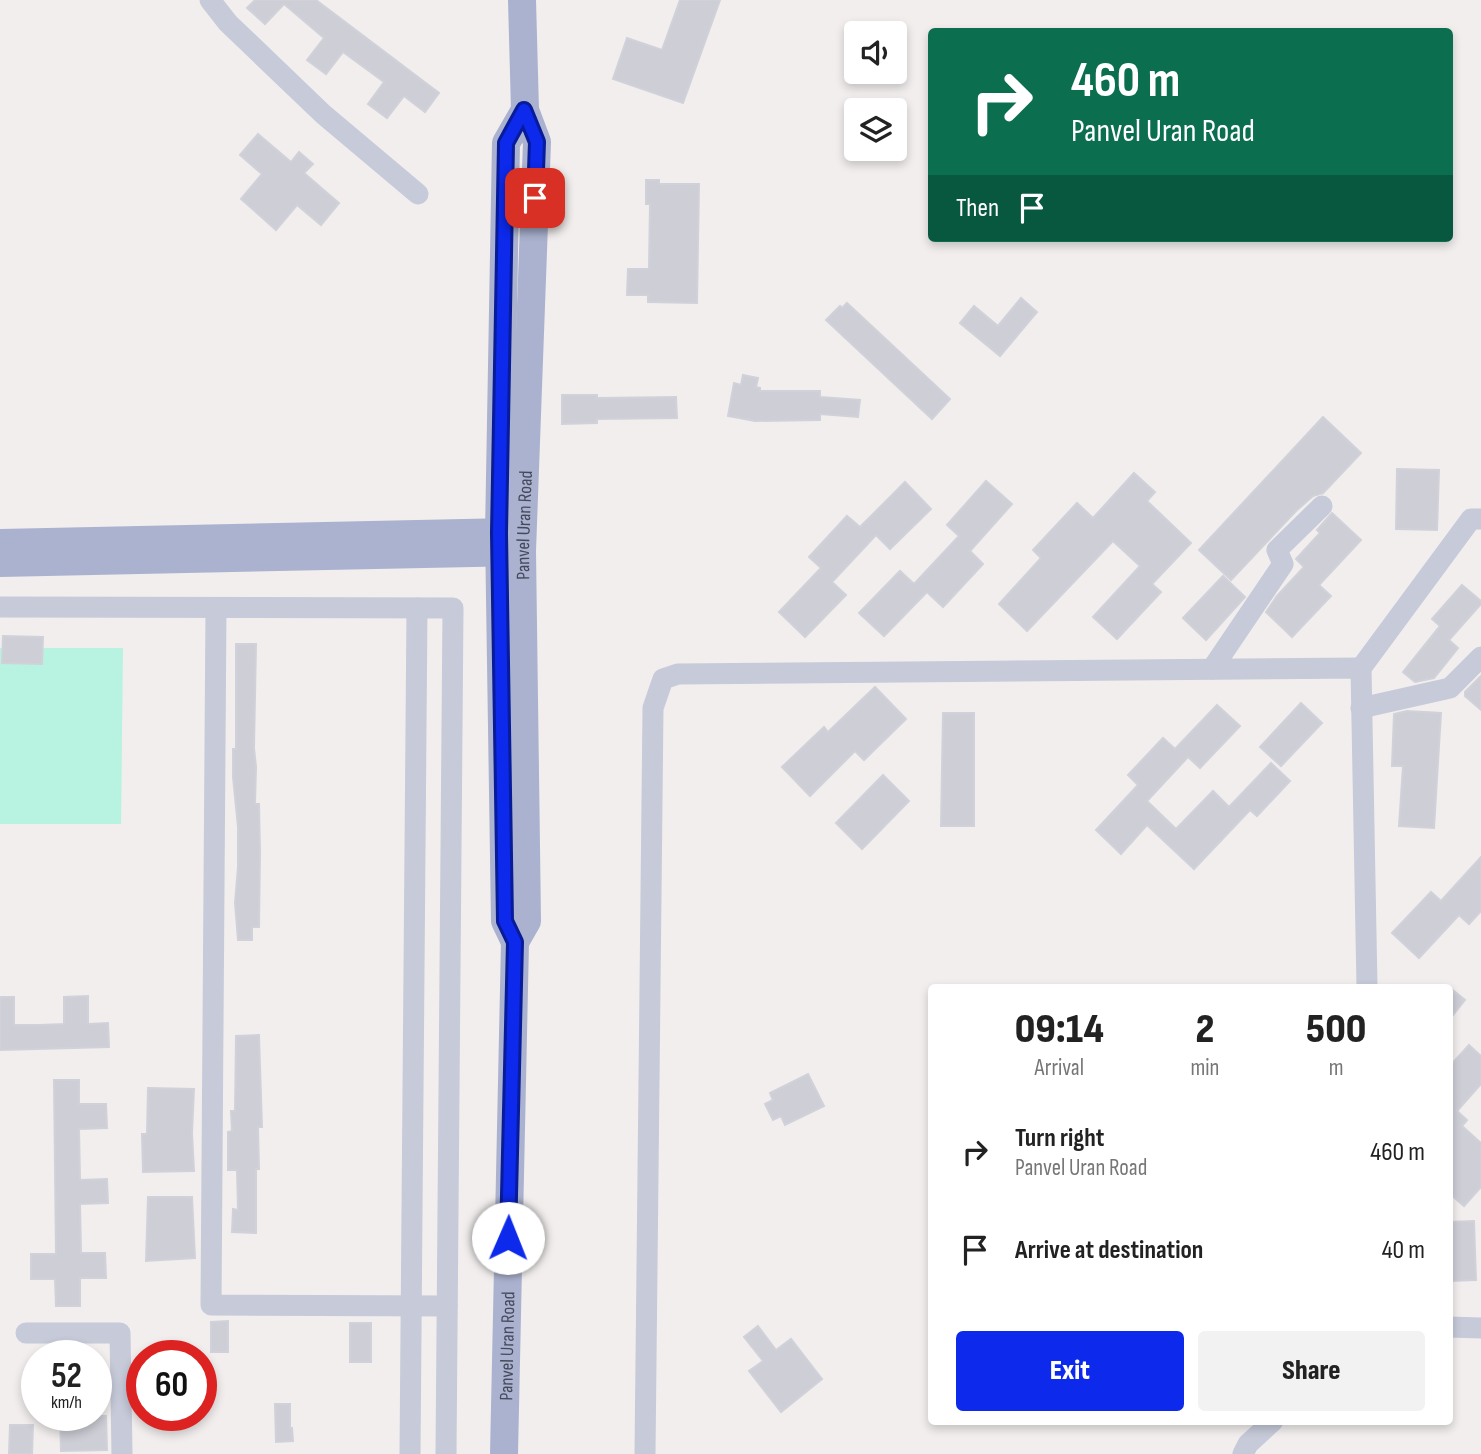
<!DOCTYPE html>
<style>
body{margin:0;font-family:"Sofia Sans Condensed",sans-serif;background:#f2f2f2;color:#222;height:100vh;display:flex;flex-direction:column;font-size:26px;white-space:nowrap}
*{box-sizing:border-box;margin:0}
p{font-size:23px;color:#767676}
.icon{flex:none;width:38px;height:38px;fill:none;stroke:currentColor;stroke-width:2;stroke-linecap:round;stroke-linejoin:round}
.map{position:relative;flex:1;overflow:hidden}
.side{position:absolute;left:928px;top:984px;width:525px;height:441px;display:flex;flex-direction:column;background:#fff;border-radius:7px;box-shadow:0 4px 10px #0003}
.side>*{flex:none}
.hud{position:absolute;left:928px;top:28px;width:525px;height:214px;border-radius:7px;box-shadow:0 4px 10px #0003;background:#0b6e4f;color:#fff;overflow:hidden}
.fabs{position:absolute;left:844px;top:21px;display:grid;gap:14px}
.fabs a{display:grid;place-items:center;width:63px;height:63px;border-radius:7px;background:#fff;box-shadow:0 4px 10px #0003;font-size:35px}
.speed{position:absolute;left:21px;top:1340px;display:flex;gap:14px;font-size:35px;font-weight:700;text-align:center}
.speed>*{display:grid;place-content:center;width:91px;height:91px;border-radius:50%;background:#fff;box-shadow:0 4px 10px #0003;line-height:1}
.speed small{font-size:18px;font-weight:400}
.speed .limit{border:10px solid #d22;background:#fff;color:#111}
.pin{position:absolute;display:grid;place-items:center;width:60px;height:60px;color:#fff;margin:-30px;border-radius:14px;box-shadow:0 4px 10px #0006}
.me{position:absolute;width:77px;margin:-38px;rotate:1deg;stroke-linejoin:round;filter:drop-shadow(0 0 5px #0008)}
.turn{display:flex;align-items:center;gap:24px;height:147px;padding:0 28px;font-size:32px}
.turn .icon{width:91px;height:91px;stroke-width:2.5}
.turn b{display:block;font-size:49px;line-height:60px}
.then{display:flex;align-items:center;height:66px;padding:0 28px;background:#0003;gap:14px;font-size:26px}
.eta{display:flex;justify-content:space-evenly;align-items:center;height:119px;text-align:center}
.eta b{font-size:42px;font-weight:800;line-height:49px}
.action{display:flex;gap:14px;margin-top:auto;padding:14px 28px}
.action a{flex:1;height:80px;border-radius:7px;background:#0c29ec;color:#fff;font-size:28px;font-weight:800;line-height:80px;text-align:center}
.action a+a{background:#f2f2f2;color:#222}
ul{padding:0;list-style:none}
li{display:flex;align-items:center;gap:21px;height:98px;padding:0 28px}
li div{flex:1}
li b{display:block;font-size:26px}
li em{font-style:normal}
.map>svg:first-child{display:block}
.green{fill:#b8f2e0}
.building{fill:#cdced6;stroke:#d1d1da;stroke-width:2}
.lines{fill:none;stroke-linecap:round;stroke-linejoin:round}
.minor{stroke:#c6cad9;stroke-width:21}
.major{stroke:#abb2cf;stroke-width:28}
.route-casing{stroke:#081b99;stroke-width:18}
.route{stroke:#0c29ec;stroke-width:12}
.labels{text-anchor:middle;stroke-width:5;stroke-linejoin:round;paint-order:stroke}
.street-label{font-size:19px;fill:#444a5c;stroke:#fff}
</style>
<div class="map">
<svg width="1481" height="1454" viewBox="0 0 1481 1454">
<rect width="100%" height="100%" fill="#f1eeed"/>
<polygon class="green" points="0,648 123,648 121,824 0,824"/>
<g class="building">
<polygon points="255,0 316,0 439,93 425,112 404,96 387,118 368,104 384,82 343,52 326,74 307,60 324,38 284,4 265,24 247,8"/>
<polygon points="680,0 720,0 683,103 613,79 627,38 662,50"/>
<polygon points="258,134 291,162 299,152 313,164 304,173 339,203 321,225 297,205 276,230 241,199 262,174 240,155"/>
<polygon points="646,180 659,180 659,184 699,184 697,303 648,302 648,295 627,295 628,269 649,269 650,204 646,204"/>
<polygon points="1021,298 1037,312 1000,356 960,323 974,306 998,326"/>
<polygon points="847,303 950,399 932,419 826,320 840,306 842,308"/>
<polygon points="743,375 758,378 756,387 760,388 760,391 820,391 820,397 860,400 858,417 820,414 820,420 755,421 728,416 734,383 741,385"/>
<polygon points="562,395 597,395 597,398 676,397 677,418 597,419 597,423 562,424"/>
<polygon points="1323,417 1361,453 1323,493 1313,496 1296,511 1231,580 1199,550"/>
<polygon points="1397,469 1439,470 1437,530 1396,529"/>
<polygon points="1134,473 1155,492 1147,501 1191,543 1152,584 1161,592 1117,639 1093,617 1140,566 1113,541 1027,631 999,604 1041,558 1033,550 1077,503 1093,518"/>
<polygon points="986,481 1012,504 970,551 983,564 943,607 927,592 884,636 859,613 900,571 914,584 959,536 947,525"/>
<polygon points="905,482 931,509 890,549 876,535 832,582 846,595 805,637 779,612 821,568 809,557 847,516 860,527"/>
<polygon points="1332,513 1361,540 1319,585 1331,596 1292,637 1266,612 1277,596 1304,567 1296,559 1320,533 1317,530"/>
<polygon points="1223,576 1245,597 1206,640 1183,618"/>
<polygon points="1462,585 1481,601 1481,604 1449,640 1458,648 1434,678 1415,682 1403,672 1440,626 1432,619"/>
<polygon points="3,636 43,637 42,664 2,663"/>
<polygon points="236,644 256,644 254,748 256,767 255,804 259,804 260,852 259,927 252,927 252,940 238,940 235,903 238,867 238,827 233,777 233,749 236,749"/>
<polygon points="1481,676 1481,710 1465,696 1465,692"/>
<polygon points="875,687 906,719 864,760 855,751 810,796 782,767 824,727 828,732"/>
<polygon points="1301,703 1322,723 1281,766 1260,747"/>
<polygon points="1217,705 1240,726 1200,768 1188,757 1147,801 1176,829 1213,791 1229,807 1271,763 1290,781 1257,816 1250,810 1194,869 1147,825 1121,854 1096,830 1138,785 1128,775 1163,738 1175,749"/>
<polygon points="1407,711 1441,713 1434,828 1399,826 1403,766 1392,766 1394,714"/>
<polygon points="943,713 974,713 974,826 941,826"/>
<polygon points="883,775 909,801 862,849 836,823"/>
<polygon points="1481,857 1481,911 1469,924 1459,915 1419,958 1392,933 1431,892 1441,901"/>
<polygon points="1449,987 1465,1000 1449,1020"/>
<polygon points="88,996 88,1024 108,1023 109,1047 0,1050 0,997 14,997 14,1025 40,1025 64,1024 64,997"/>
<polygon points="259,1035 262,1127 258,1127 259,1169 256,1169 256,1233 232,1232 233,1209 238,1210 237,1170 228,1170 228,1132 232,1131 231,1111 235,1111 236,1036"/>
<polygon points="1469,1045 1481,1056 1481,1084 1457,1111 1467,1120 1462,1126 1481,1143 1481,1187 1464,1206 1449,1193 1449,1067"/>
<polygon points="808,1074 824,1106 785,1125 781,1116 773,1120 765,1104 773,1100 770,1093"/>
<polygon points="54,1080 79,1080 79,1104 106,1104 107,1128 79,1129 80,1180 107,1179 108,1203 80,1204 81,1253 105,1253 106,1278 80,1278 80,1306 56,1306 55,1279 31,1279 31,1254 56,1254"/>
<polygon points="148,1088 194,1089 192,1133 194,1171 143,1172 142,1134 147,1134"/>
<polygon points="148,1197 192,1197 195,1258 146,1261"/>
<polygon points="1474,1221 1476,1280 1449,1281 1449,1222"/>
<polygon points="228,1321 228,1352 211,1352 211,1322"/>
<rect x="350" y="1323" width="21" height="39"/>
<polygon points="758,1326 776,1350 791,1339 822,1379 781,1412 749,1371 763,1361 744,1337"/>
<polygon points="275,1404 290,1404 290,1428 292,1428 293,1441 276,1442"/>
<polygon points="60,1416 106,1416 107,1450 61,1451"/>
<polygon points="10,1425 33,1425 32,1454 9,1454"/>
</g>
<g class="lines">
<g class="minor">
<polyline points="210,0 228,23 323,114 418,194"/>
<polyline points="0,607 453,608 446,1454"/>
<polyline points="216,608 211,1305 447,1306"/>
<polyline points="1361,668 1471,519 1481,519"/>
<polyline points="1212,669 1283,564 1277,550 1322,506"/>
<polyline points="1361,708 1450,688 1481,657"/>
<polyline points="1449,1327 1481,1328"/>
<polyline points="26,1333 120,1333 122,1454"/>
<polyline points="410,1454 417,608"/>
<polyline points="645,1454 653,708 663,679 678,674 1361,668 1367,987"/>
<polyline points="1243,1454 1248,1444 1273,1421"/>
</g>
<g class="major">
<polyline points="0,543 516,532"/>
<polyline points="0,563 516,552"/>
<path id="s1" d="M515,942l12,-21 -5,-370 15,-409 -12,-32 -3,-110"/>
<path id="s2" d="M504,1454l11,-512 -10,-21 -6,-388 7,-390 19,-33"/>
</g>
</g>
<g class="lines">
<defs>
<polyline id="route" points="508,1238 515,942 505,921 499,533 506,143 524,110 537,142 535,198"/>
</defs>
<use href="#route" class="route-casing"/>
<use href="#route" class="route"/>
</g>
<g class="labels">
<g class="street-label">
<text dy="7" stroke="none"><textPath href="#s1" startOffset="420">Panvel Uran Road</textPath></text>
<text dy="7" stroke="none"><textPath href="#s2" startOffset="108">Panvel Uran Road</textPath></text>
</g>
</g>
</svg>
<div class="fabs">
<a><svg class="icon" aria-label="sound" viewBox="0 0 24 24"><path d="M4 9h4l5-4v14l-5-4H4zM17 9q2 3 0 6"/></svg></a>
<a><svg class="icon" aria-label="layers" viewBox="0 0 24 24"><path d="M12 4l9 5-9 5-9-5zM3 14l9 5 9-5"/></svg></a>
</div>
<div class="speed"><div>52<small>km/h</small></div><div class="limit">60</div></div>
<div class="pin" style="left:535px;top:198px;background:#d93025"><svg class="icon" aria-label="arrive" viewBox="0 0 24 24"><path d="M6 21V4h12l-3 4 3 4H6"/></svg></div>
<svg class="me" style="left:508px;top:1238px" viewBox="-20 -20 40 40"><circle r="19" fill="#fff"/><path d="M0-13L10 11 0 6-10 11z" fill="#0c29ec"/></svg>
<div class="hud">
<div class="turn"><svg class="icon" aria-label="right" viewBox="0 0 24 24"><path d="M7 20v-9h11M14 6l5 5-5 5"/></svg><div><b>460 m</b>Panvel Uran Road</div></div>
<div class="then">Then<svg class="icon" aria-label="arrive" viewBox="0 0 24 24"><path d="M6 21V4h12l-3 4 3 4H6"/></svg></div>
</div>
<section class="side">
<div class="eta">
<div><b>09:14</b><p>Arrival</p></div>
<div><b>2</b><p>min</p></div>
<div><b>500</b><p>m</p></div>
</div>
<ul>
<li><svg class="icon" aria-label="right" viewBox="0 0 24 24"><path d="M7 20v-9h11M14 6l5 5-5 5"/></svg><div><b>Turn right</b><p>Panvel Uran Road</p></div><em>460 m</em></li>
<li><svg class="icon" aria-label="arrive" viewBox="0 0 24 24"><path d="M6 21V4h12l-3 4 3 4H6"/></svg><div><b>Arrive at destination</b></div><em>40 m</em></li>
</ul>
<div class="action"><a>Exit</a><a>Share</a></div>
</section>
</div>
